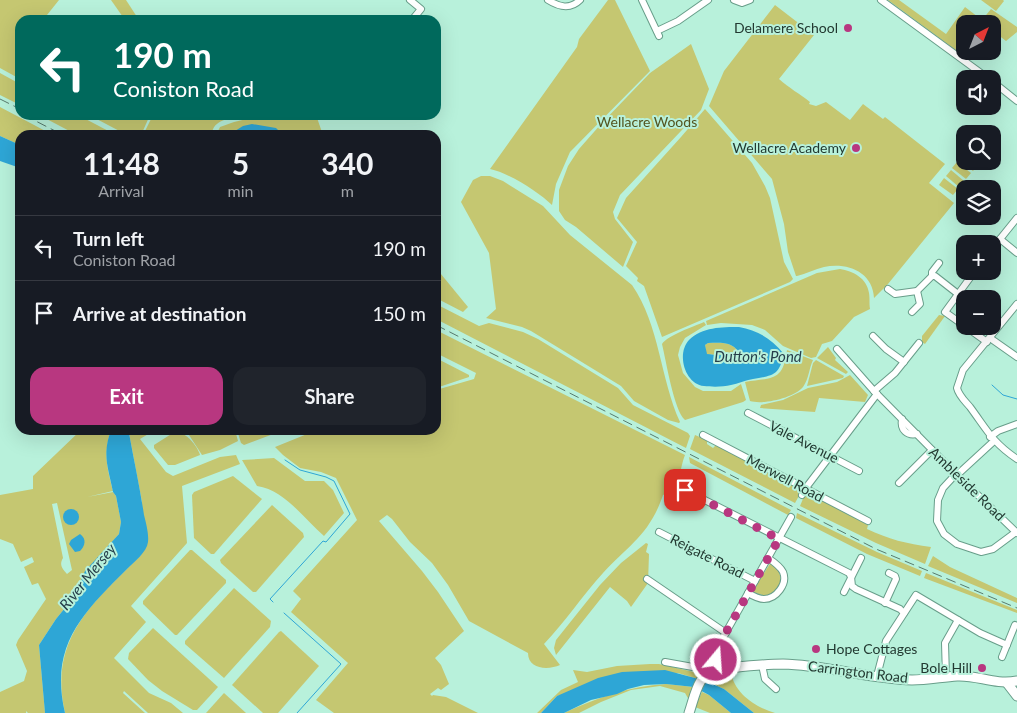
<!DOCTYPE html>
<meta charset="utf-8">
<style>
body{margin:0;font-family:Lato,sans-serif;background:#20242c;color:#f1f3f6;height:100vh;display:flex;flex-direction:column;font-size:19px;white-space:nowrap}
*{box-sizing:border-box;margin:0}
p{font-size:16px;color:#9ea1a6}
.icon{flex:none;width:28px;height:28px;fill:none;stroke:currentColor;stroke-width:2;stroke-linecap:round;stroke-linejoin:round}
.map{position:relative;flex:1;overflow:hidden}
.side{position:absolute;left:15px;top:130px;width:426px;height:305px;display:flex;flex-direction:column;background:#171b24;border-radius:15px;box-shadow:0 5px 20px #0002}
.side>*{flex:none}
.hud{position:absolute;left:15px;top:15px;width:426px;height:105px;border-radius:15px;box-shadow:0 5px 20px #0002;background:#00695c;color:#fff;overflow:hidden}
.needle{width:32px;rotate:42deg}
.controls{position:absolute;left:956px;top:15px;display:grid;gap:10px}
.controls a{display:grid;place-items:center;width:45px;height:45px;border-radius:10px;background:#171b24;box-shadow:0 5px 20px #0002;font-size:25px}
.pin{position:absolute;display:grid;place-items:center;width:42px;height:42px;color:#fff;margin:-21px;border-radius:10px;box-shadow:0 2px 8px #0006}
.me{position:absolute;width:55px;margin:-28px;rotate:18deg;stroke-linejoin:round;filter:drop-shadow(0 0 4px #0008)}
.turn{display:flex;align-items:center;gap:18px;height:105px;padding:0 15px;font-size:22px}
.turn .icon{width:65px;height:65px;stroke-width:2.5}
.turn b{display:block;font-size:35px;line-height:42px}
.eta{display:flex;justify-content:space-evenly;align-items:center;height:85px;text-align:center}
.eta b{font-size:30px;font-weight:700;line-height:35px}
.button{display:flex;gap:10px;margin-top:auto;padding:10px 15px}
.button a{flex:1;height:58px;border-radius:15px;background:#b83780;color:#fff;font-size:20px;font-weight:700;line-height:58px;text-align:center}
.button a+a{background:#20242c;color:#f1f3f6}
ul{padding:0;list-style:none}
li{display:flex;align-items:center;gap:15px;height:65px;padding:0 15px;border-top:1px solid #363941}
li div{flex:1}
li b{display:block;font-size:19px}
li em{font-style:normal}
.map>svg:first-child{display:block}
.green{fill:#c5c771;fill-rule:evenodd}
.water{fill:#2ea6d6;fill-rule:evenodd}
.lines{fill:none;stroke-linecap:round;stroke-linejoin:round}
.stream{stroke:#2ea6d6;stroke-width:1}
.minor-casing{stroke:#689e8a;stroke-width:8}
.major-casing{stroke:#689e8a;stroke-width:11}
.minor{stroke:#fff;stroke-width:6}
.major{stroke:#fff;stroke-width:9}
.rail{stroke:#587b6e;stroke-width:1;stroke-dasharray:10 5;stroke-linecap:butt}
.route{stroke:#b83780;stroke-width:9;stroke-dasharray:0 16.2}
.poi-dot{fill:#b83780;stroke:#b8f1db;stroke-width:2}
.labels{text-anchor:middle;stroke-width:4;stroke-linejoin:round;paint-order:stroke}
.poi-label{font-size:14px;fill:#223931;stroke:#b8f1db;text-anchor:end}
.park-label{font-size:14px;fill:#53541f;stroke:#b8f1db}
.street-label{font-size:14px;fill:#223931;stroke:#b8f1db}
.water-label{font-size:15px;font-style:italic;fill:#263e4a;stroke:#b8f1db}
</style>
<div class="map">
<svg width="1017" height="713" viewBox="0 0 1017 713">
<rect width="100%" height="100%" fill="#b8f1db"/>
<g class="green">
<polygon points="0,0 59,0 43,20 20,20 20,79 0,68"/>
<polygon points="111,0 126,0 139,20 125,20"/>
<path d="M608,0h7l35,71 -80,81 -14,32 -4,21c-13,-13 -43,-32 -62,-36l87,-122 2,-8z"/>
<polygon points="888,0 899,0 946,34 965,7 982,20 991,9 1017,27 1017,32 1006,41 993,31 992,24 965,24 965,49 961,54"/>
<polygon points="981,0 1003,0 1004,1 996,11"/>
<path d="M775,5l39,30 -35,44c10,9 21,15 31,23l-1,2 7,2 10,-4 24,18 13,-16 20,15 2,-2 60,47 -16,19 25,20 -66,81 -14,14c-1,-26 -27,-36 -50,-31 -9,2 -18,7 -27,9h-1l-8,-24 -4,-28 -12,-45 -63,-73 15,-35z"/>
<polygon points="691,44 709,89 701,110 620,195 613,212 615,219 633,242 623,267 576,227 565,220 559,211 559,190 568,166 579,149 601,124 650,73"/>
<polygon points="0,73 20,84 20,105 0,95"/>
<polygon points="0,107 53,135 20,135 20,145 0,136"/>
<polygon points="705,109 752,163 765,186 770,198 784,262 793,279 790,282 662,337 644,286 637,281 638,278 626,266 637,242 617,218 626,198 681,137"/>
<polygon points="39,115 78,115 116,135 77,135"/>
<path d="M89,115h61l-8,18 1,2 10,-20h91c-12,3 -32,4 -32,20h-85z"/>
<polygon points="264,115 316,115 323,135 216,135 220,127 234,122"/>
<polygon points="964,154 965,161 973,161 978,165 973,171 959,160"/>
<polygon points="957,162 971,173 966,179 952,168"/>
<polygon points="951,170 964,181 959,187 946,176"/>
<path d="M481,176h9l13,5 40,25 27,29 62,50c28,41 28,93 48,137l-1,1 -11,-3 -34,-19 -13,-15 -90,-55 -9,-4 -36,-9 10,-9 -7,-56 -28,-51 12,-22z"/>
<polygon points="944,178 958,189 953,195 939,185"/>
<polygon points="436,268 468,307 463,312 436,298"/>
<path d="M840,269c13,2 27,9 29,24 1,6 0,10 1,16l-16,8 -22,24 -10,3 -6,13 -5,1 -28,-12 -18,-16 -13,-5 -31,-2 -14,2 -1,-4 111,-48z"/>
<polygon points="436,304 479,326 489,323 523,332 538,339 618,388 633,405 688,433 690,436 686,448 436,319"/>
<polygon points="939,315 945,316 925,344 922,342 922,336"/>
<path d="M704,322l2,3 -21,13 -5,9 -2,8 5,18 12,14 8,4h28l10,-7 5,16 -3,2 -58,18c-11,-9 -19,-60 -23,-76 6,-9 31,-17 42,-22z"/>
<path d="M436,330l249,125c-6,15 -4,34 -22,40 -13,39 -34,50 -60,78 -21,23 -38,49 -59,71l16,21c-11,5 -32,5 -32,-12l-59,-32 -21,-36 -16,-22 -22,-21 -18,-23 -5,-4 -8,6 43,50 16,21 26,39 -29,27 6,7 8,19 -8,6 -3,-2 -8,6 2,2 1,-1 13,2 32,16h-144l-18,-13 32,-37 -57,-51 10,-13 -8,-8 64,-71 -21,-42 -15,-6 -21,-4 -17,-13 -8,-8 42,-17h119v-40l38,-11 2,-6 -40,-20z"/>
<path d="M708,343c10,0 22,-2 29,7 -7,7 -21,5 -31,4l-1,-9z"/>
<polygon points="828,347 836,358 835,360 848,372 846,374 817,358"/>
<path d="M787,350l26,10c-4,8 -4,19 -10,27 -9,11 -40,18 -53,14l-5,-19c26,-5 38,1 42,-32z"/>
<polygon points="436,358 469,375 469,377 436,388"/>
<polygon points="816,360 844,376 843,378 807,386 813,363"/>
<polygon points="850,375 868,395 865,402 819,398 815,412 760,408 761,405 783,400 808,388 837,382"/>
<path d="M81,430h30c-8,23 -4,38 2,61l-26,6 26,-5 3,4 5,26 -2,12 -33,37 -12,26 -18,22 -17,26 6,68h-17l-2,-2v2h-26v-21l24,-11 3,-10 -11,-26 2,-5 28,-41 -8,-16 -6,2 -8,-18 10,-5 -2,-5 -11,5 -8,-18 -13,-5v-44l33,-6v-13zM57,503l15,67 -5,4c-5,-6 -8,-9 -4,-16l-11,-54z"/>
<path d="M130,430h25l-15,9 26,33 7,4 47,-19 16,-2 4,9 -58,22 5,57 -56,63 15,16 -32,36 35,35 22,10 12,10h-35l-24,-22 -1,2 22,20h-80c-17,-75 28,-110 76,-158l1,-53 -13,-69z"/>
<polygon points="181,430 235,430 238,441 220,450 202,455 189,435"/>
<polygon points="237,430 284,430 244,445 241,443"/>
<path d="M176,431c10,2 21,14 24,24l-25,10h-7l-14,-17v-3z"/>
<polygon points="695,435 707,440 707,444 713,448 716,445 794,486 800,494 795,503 690,449"/>
<polygon points="689,457 791,510 788,515 690,463"/>
<path d="M274,458l31,23h19l9,9 11,23 -20,23c-20,-17 -39,-46 -67,-50l-15,-26z"/>
<polygon points="233,476 262,499 214,554 211,554 194,538 192,495 194,492"/>
<path d="M808,493l60,32 -1,4c21,10 40,15 64,18l-6,17 -49,-21 -76,-37 5,-12z"/>
<polygon points="272,505 303,533 304,537 256,592 253,592 221,563 220,560"/>
<polygon points="797,513 877,552 922,571 920,576 867,554 796,518"/>
<polygon points="646,543 648,544 646,552 649,554 648,583 631,607 627,601 610,587 556,655 554,648 556,640 600,585 621,563"/>
<polygon points="190,550 192,550 226,580 226,583 177,635 175,635 143,604 143,601"/>
<polygon points="933,556 950,567 1017,598 1017,603 928,566"/>
<path d="M771,562c13,12 14,26 -5,34l-14,-4z"/>
<polygon points="926,573 1017,610 1017,613 924,578"/>
<polygon points="234,588 271,621 270,627 224,678 185,644 185,641"/>
<polygon points="153,628 218,687 197,710 193,710 162,691 148,680 128,659 129,653"/>
<polygon points="281,631 319,666 278,713 263,713 232,685 279,632"/>
<polygon points="650,664 659,664 694,672 695,675 698,675 698,679 678,673 557,696 541,713 537,713 561,690 578,682 573,670 587,672 617,666"/>
<path d="M731,672c3,21 24,35 44,41h-21l-30,-24 -18,-8 5,-5z"/>
<path d="M666,684l28,3 -5,13 -4,-7 -25,-7 -29,4 -30,12 -22,11h-15c32,-15 66,-27 102,-29z"/>
<polygon points="702,692 709,695 731,713 710,713 695,707"/>
<polygon points="224,693 246,713 206,713"/>
</g>
<g class="water">
<polygon points="252,124 276,128 283,135 235,134 235,131 243,126"/>
<polygon points="0,136 20,145 20,168 0,161"/>
<path d="M739,327c18,3 33,12 44,26 -2,22 -11,23 -30,26 -8,1 -15,5 -22,6 -8,2 -19,2 -27,1 -19,-2 -28,-32 -15,-46 13,-13 33,-13 50,-13zM708,343c10,0 22,-2 29,7 -7,7 -21,5 -30,4l-2,-9z"/>
<path d="M111,430h19l-1,3c5,28 11,55 15,82 2,8 5,19 4,27 -1,10 -14,20 -21,27 -44,44 -78,76 -62,144h-20l-6,-68 17,-26 18,-22 11,-26 34,-37 2,-12 -5,-26 -3,-4c-5,-25 -11,-37 -2,-62z"/>
<circle cx="71" cy="517" r="8"/>
<path d="M80,534c7,5 5,12 0,17l-5,1 -6,-8 2,-4z"/>
<polygon points="665,670 706,681 724,689 754,713 731,713 709,695 694,687 666,684 644,685 628,689 617,694 591,700 564,713 541,713 557,696 598,678 622,672"/>
</g>
<g class="lines">
<g class="stream">
<polyline points="992,385 1003,395 1017,399"/>
<polyline points="273,602 270,599 323,541 326,542 350,514 334,481 326,477 300,470 285,460"/>
<polyline points="284,613 341,664 297,713"/>
</g>
<defs>
<g id="minor">
<polyline points="410,0 421,9 412,20"/>
<path d="M548,0c11,7 22,10 32,0"/>
<polyline points="642,0 659,36"/>
<polyline points="734,0 742,3 750,0"/>
<polyline points="881,0 989,79"/>
<polyline points="657,31 678,21 708,0"/>
<polyline points="992,81 1017,101"/>
<polyline points="1000,239 1017,253"/>
<polyline points="992,249 1017,218"/>
<polyline points="975,271 945,312 987,342"/>
<polyline points="932,276 935,276 958,294"/>
<polyline points="888,289 895,294 917,291 932,276 932,272 939,263"/>
<path d="M1017,304l-54,66 -6,18c2,8 8,13 13,19 17,23 22,35 47,52"/>
<polyline points="912,312 920,304 917,291"/>
<polyline points="873,336 886,349 904,362"/>
<polyline points="990,338 1017,357"/>
<polyline points="837,349 874,391 956,474 1017,533"/>
<polyline points="874,391 895,373 919,343"/>
<polyline points="748,413 859,471"/>
<path d="M902,419c-2,11 5,17 15,15"/>
<polyline points="703,435 868,521"/>
<polyline points="990,437 998,431 1017,424"/>
<polyline points="956,474 943,488 938,500 937,521 944,534 957,544 981,552 993,549 1016,532"/>
<polyline points="957,475 994,441"/>
<polyline points="899,483 932,450"/>
<polyline points="685,490 849,573 851,577 852,586 856,589 900,609 904,613"/>
<polyline points="802,495 805,489 877,394"/>
<polyline points="659,532 755,581"/>
<polyline points="647,579 726,633"/>
<polyline points="844,592 861,558"/>
<path d="M748,593c5,3 10,6 16,6 12,0 24,-15 19,-27 -3,-6 -9,-10 -15,-14"/>
<polyline points="885,603 896,579 895,576 889,573"/>
<polyline points="1002,657 1015,625"/>
<polyline points="665,662 704,669 708,672"/>
<polyline points="762,665 765,679 776,689"/>
<polyline points="719,669 715,657 716,650 791,517"/>
<polyline points="877,676 886,641 916,595 980,633 1007,645"/>
<polyline points="946,677 945,643 958,620"/>
</g>
<g id="major">
<polyline points="1007,683 1017,696"/>
<path d="M689,713c6,-17 9,-42 30,-44 21,-2 43,-5 64,-5 43,1 85,15 129,16 15,0 30,-3 45,-4 22,-1 36,9 60,5"/>
</g>
</defs>
<use href="#minor" class="minor-casing"/>
<use href="#major" class="major-casing"/>
<use href="#minor" class="minor"/>
<use href="#major" class="major"/>
<g class="rail">
<polyline points="0,99 20,109"/>
<polyline points="24,115 63,135"/>
<polyline points="436,325 876,549 1017,608"/>
</g>
</g>
<g class="lines">
<polyline class="route" points="685,490 779,539 716,650 714,653 716,660"/>
</g>
<g class="poi-dot">
<circle cx="848" cy="28" r="5"/>
<circle cx="856" cy="148" r="5"/>
<circle cx="816" cy="649" r="5"/>
<circle cx="982" cy="668" r="5"/>
</g>
<g class="labels">
<g class="poi-label">
<text x="838" y="33">Delamere School</text>
<text x="846" y="153">Wellacre Academy</text>
<text x="826" y="654" text-anchor="start">Hope Cottages</text>
<text x="972" y="673">Bole Hill</text>
</g>
<g class="park-label">
<text x="647" y="127">Wellacre Woods</text>
</g>
<g class="street-label">
<text transform="translate(804 442) rotate(27)" y="5">Vale Avenue</text>
<text transform="translate(785 478) rotate(28)" y="5">Merwell Road</text>
<text transform="translate(967 484) rotate(44)" y="5">Ambleside Road</text>
<text transform="translate(707 556) rotate(27)" y="5">Reigate Road</text>
<text transform="translate(858 672) rotate(7)" y="5">Carrington Road</text>
</g>
<g class="water-label">
<text x="758" y="362">Dutton's Pond</text>
<text transform="translate(88 577) rotate(-51)" y="5">River Mersey</text>
</g>
</g>
</svg>
<div class="controls">
<a><svg class="needle" viewBox="-14 -14 28 28"><path d="M0-13l5 13h-10z" fill="#e53935"/><path d="M0 13l5-13h-10z" fill="#9ea1a6"/></svg></a>
<a><svg class="icon" aria-label="sound" viewBox="0 0 24 24"><path d="M4 9h4l5-4v14l-5-4H4zM17 9q2 3 0 6"/></svg></a>
<a><svg class="icon" aria-label="search" viewBox="0 0 24 24"><circle cx="10" cy="10" r="6"/><path d="M15 15l6 6"/></svg></a>
<a><svg class="icon" aria-label="layers" viewBox="0 0 24 24"><path d="M12 4l9 5-9 5-9-5zM3 14l9 5 9-5"/></svg></a>
<a>+</a>
<a>−</a>
</div>
<div class="pin" style="left:685px;top:490px;background:#d93025"><svg class="icon" aria-label="arrive" viewBox="0 0 24 24"><path d="M6 21V4h12l-3 4 3 4H6"/></svg></div>
<svg class="me" style="left:716px;top:660px" viewBox="-20 -20 40 40"><circle r="17" fill="#b83780" stroke="#fff" stroke-width="3"/><path d="M0-11L8 9 0 5-8 9z" fill="#fff"/></svg>
<div class="hud">
<div class="turn"><svg class="icon" aria-label="left" viewBox="0 0 24 24"><path d="M17 20v-9H6M10 6l-5 5 5 5"/></svg><div><b>190 m</b>Coniston Road</div></div>
</div>
<section class="side">
<div class="eta">
<div><b>11:48</b><p>Arrival</p></div>
<div><b>5</b><p>min</p></div>
<div><b>340</b><p>m</p></div>
</div>
<ul>
<li><svg class="icon" aria-label="left" viewBox="0 0 24 24"><path d="M17 20v-9H6M10 6l-5 5 5 5"/></svg><div><b>Turn left</b><p>Coniston Road</p></div><em>190 m</em></li>
<li><svg class="icon" aria-label="arrive" viewBox="0 0 24 24"><path d="M6 21V4h12l-3 4 3 4H6"/></svg><div><b>Arrive at destination</b></div><em>150 m</em></li>
</ul>
<div class="button"><a>Exit</a><a>Share</a></div>
</section>
</div>
